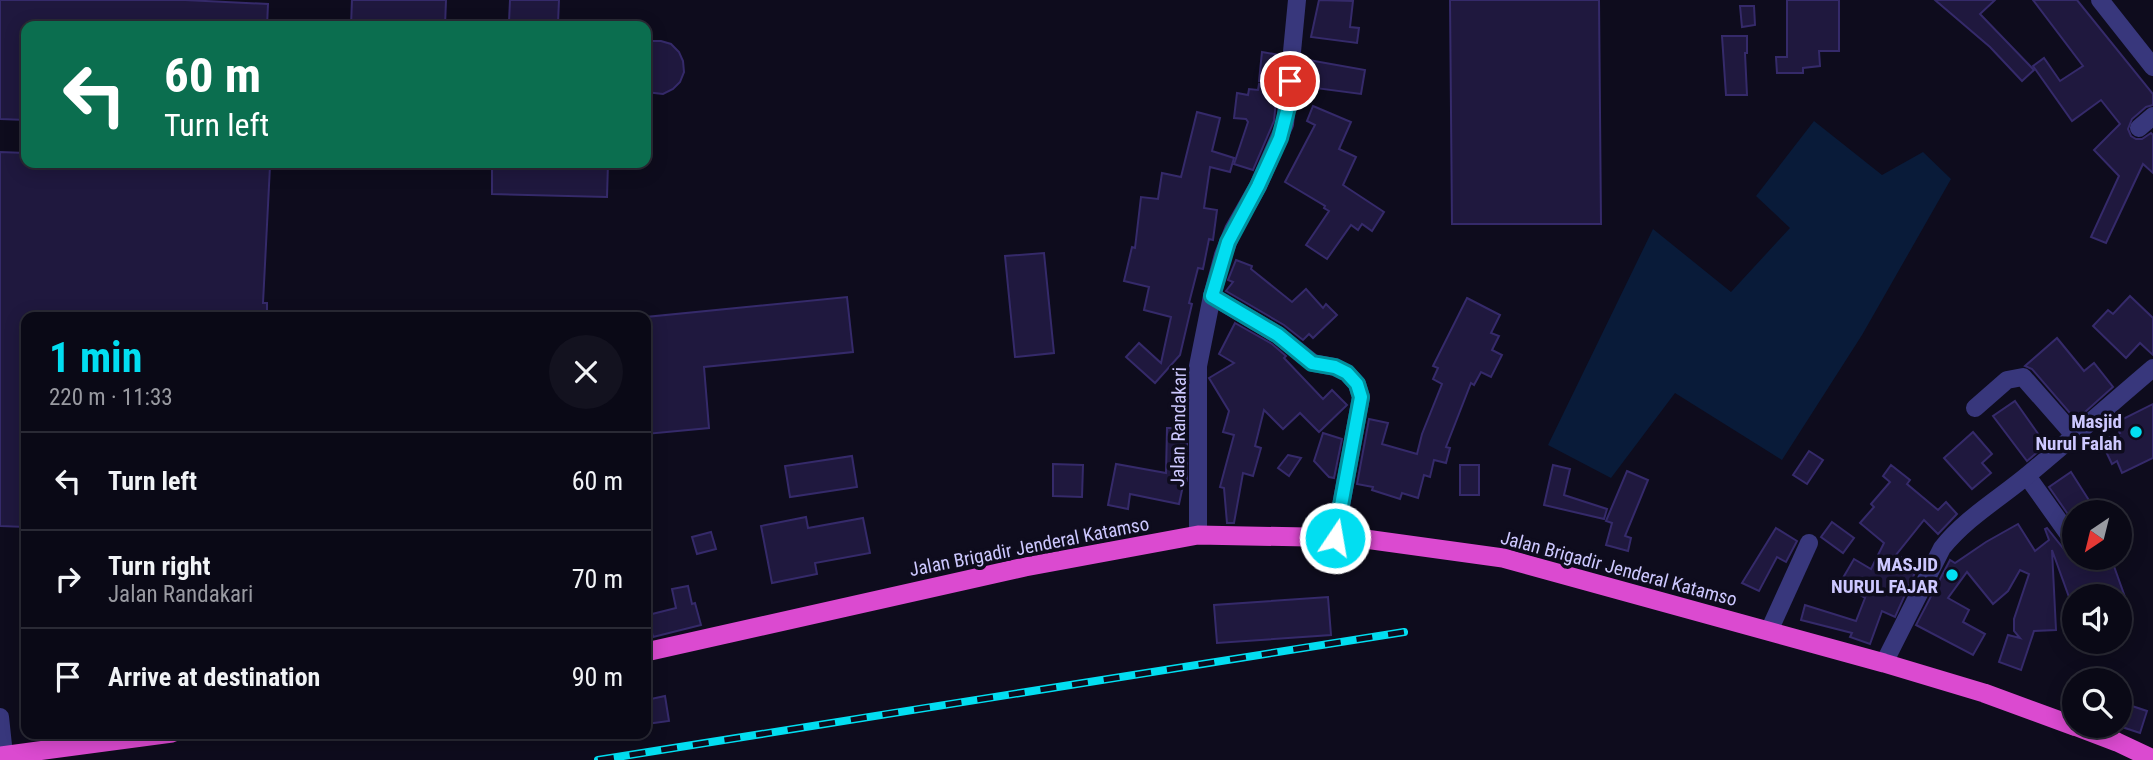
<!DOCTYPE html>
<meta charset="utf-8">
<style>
body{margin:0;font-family:"Roboto Condensed",sans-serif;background:#13121f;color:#f1f3f6;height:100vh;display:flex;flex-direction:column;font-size:26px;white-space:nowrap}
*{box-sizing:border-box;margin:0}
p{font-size:23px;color:#999aa1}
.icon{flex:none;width:38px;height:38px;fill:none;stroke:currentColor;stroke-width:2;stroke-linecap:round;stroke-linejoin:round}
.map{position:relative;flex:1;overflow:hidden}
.side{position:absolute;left:21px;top:312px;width:630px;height:427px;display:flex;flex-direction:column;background:#0a0916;border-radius:14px;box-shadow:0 4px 18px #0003,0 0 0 2px #2a2a35}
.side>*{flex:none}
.guide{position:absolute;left:21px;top:21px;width:630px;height:147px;border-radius:14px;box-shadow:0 4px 18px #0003,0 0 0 2px #2a2a35;background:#0b6e4f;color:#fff;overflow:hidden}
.needle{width:46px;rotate:215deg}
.tools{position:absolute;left:2062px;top:500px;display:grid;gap:14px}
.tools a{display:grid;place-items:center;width:70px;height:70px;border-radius:50%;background:#0a0916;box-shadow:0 4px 18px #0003,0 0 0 2px #2a2a35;font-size:35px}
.pin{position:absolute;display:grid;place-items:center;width:60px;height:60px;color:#fff;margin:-30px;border:4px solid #fff;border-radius:50%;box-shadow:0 2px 7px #0007}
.me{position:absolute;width:77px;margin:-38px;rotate:12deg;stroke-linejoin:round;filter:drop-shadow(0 0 5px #0008)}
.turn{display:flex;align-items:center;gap:24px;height:147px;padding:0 28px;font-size:32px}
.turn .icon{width:91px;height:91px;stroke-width:2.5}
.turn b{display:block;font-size:49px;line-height:60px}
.round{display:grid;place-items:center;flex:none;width:74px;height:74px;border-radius:37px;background:#13121f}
.headline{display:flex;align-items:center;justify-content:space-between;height:119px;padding:0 28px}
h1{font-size:42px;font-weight:700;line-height:52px;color:#02def1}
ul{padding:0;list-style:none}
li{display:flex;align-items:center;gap:21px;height:98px;padding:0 28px;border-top:2px solid #2a2a35}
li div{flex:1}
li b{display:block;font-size:26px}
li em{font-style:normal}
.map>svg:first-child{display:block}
.water{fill:#091b39}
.building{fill:#1f183e;stroke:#352a6a;stroke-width:2}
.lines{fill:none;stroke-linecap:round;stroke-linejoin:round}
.minor{stroke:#38377c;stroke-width:18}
.trunk{stroke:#db4ad0;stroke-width:19}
.rail-casing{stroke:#02def1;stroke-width:8}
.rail{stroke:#0e0c1d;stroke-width:5;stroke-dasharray:16;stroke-linecap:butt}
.route-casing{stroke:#01909d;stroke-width:18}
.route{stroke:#02def1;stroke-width:12}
.poi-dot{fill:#02def1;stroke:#0e0c1d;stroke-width:2.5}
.labels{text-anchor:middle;stroke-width:7;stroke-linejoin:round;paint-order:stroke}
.poi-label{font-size:19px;font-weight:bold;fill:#cdc8ff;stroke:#0e0c1d;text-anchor:end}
.street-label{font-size:19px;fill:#cdc8ff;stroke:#0e0c1d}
</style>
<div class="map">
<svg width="2153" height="760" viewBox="0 0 2153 760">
<rect width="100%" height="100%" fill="#0e0c1d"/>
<polygon class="water" points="1814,121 1882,175 1923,152 1951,179 1862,335 1782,460 1675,393 1611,478 1548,445 1653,229 1731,292 1790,228 1756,196"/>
<g class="building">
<polygon points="0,0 185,0 268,4 267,26 26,26 26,120 0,119"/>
<polygon points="352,0 446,0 445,26 351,26"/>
<polygon points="510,0 559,0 558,23 509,22"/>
<polygon points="1319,0 1353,1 1350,27 1359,28 1357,43 1311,37"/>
<polygon points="1450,0 1599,0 1601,224 1452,224"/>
<polygon points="1787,0 1839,0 1839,51 1819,51 1820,66 1803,68 1803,73 1777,73 1776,57 1787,57"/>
<polygon points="1935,0 1995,0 1980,14 2034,70 2022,81 1990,47"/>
<polygon points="2033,0 2077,0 2153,94 2153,105 2146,107 2132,119 2128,129 2131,136 2136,139 2142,139 2151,133 2153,135 2153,173 2143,164 2106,243 2091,237 2119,176 2094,150 2120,124 2101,100 2072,121 2033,66 2044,58 2060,81 2083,66"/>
<polygon points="1740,6 1754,6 1755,25 1742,27"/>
<polygon points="1722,36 1747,36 1747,53 1745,53 1747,95 1726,95"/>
<polygon points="646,41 661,41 671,44 679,52 683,61 684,72 680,82 673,89 663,94 646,92"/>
<polygon points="1262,52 1280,55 1278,83 1259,81"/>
<polygon points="1303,59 1365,70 1361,94 1300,86"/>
<polygon points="1259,84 1277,91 1274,121 1253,170 1234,164 1248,122 1246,119 1234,118 1237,93 1248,95 1249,89 1258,90"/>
<polygon points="1313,106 1351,122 1339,149 1356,157 1343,185 1384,212 1372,231 1362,224 1358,230 1351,225 1327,259 1306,245 1329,211 1324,208 1325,206 1285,182 1315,125 1307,121"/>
<polygon points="1197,112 1220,118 1212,151 1234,158 1230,172 1210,167 1204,208 1217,210 1213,240 1209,239 1203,269 1198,268 1189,303 1192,304 1180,355 1155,383 1126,357 1139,343 1161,363 1171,317 1144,310 1149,287 1124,281 1132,247 1135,248 1141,197 1158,199 1162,173 1181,177"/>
<polygon points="0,152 26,153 26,163 201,163 270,166 263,303 267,303 267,317 26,317 26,527 0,526"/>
<polygon points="492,163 608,163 607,197 492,194"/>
<polygon points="1044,253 1054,353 1015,357 1005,256"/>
<polygon points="1236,260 1252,266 1251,269 1292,302 1306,289 1323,308 1326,304 1337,315 1313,338 1309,334 1303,340 1284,325 1226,291 1233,282 1228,280"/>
<polygon points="2130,296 2153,318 2153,355 2140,343 2126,358 2093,326 2108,310 2113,314"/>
<polygon points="847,297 853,352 704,367 709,428 646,434 646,317"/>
<polygon points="1467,298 1500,315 1491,333 1499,336 1492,350 1502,355 1491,377 1481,372 1474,385 1471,383 1446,447 1450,448 1446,463 1434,460 1430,477 1424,475 1418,498 1402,493 1400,499 1372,490 1373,487 1357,484 1369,419 1388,423 1382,444 1417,454 1422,434 1442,384 1433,379 1438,368 1433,366"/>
<polygon points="1235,323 1272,344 1286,356 1284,358 1323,399 1332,390 1347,405 1319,432 1300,413 1283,429 1264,410 1255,446 1261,448 1253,476 1243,473 1234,523 1227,523 1224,488 1220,487 1234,435 1223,432 1229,411 1209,378 1234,363 1219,354"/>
<polygon points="2057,338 2084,371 2094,363 2113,387 2076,420 2032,369 2025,366"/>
<polygon points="2015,401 2046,445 2027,461 1993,416"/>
<polygon points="2153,404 2153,458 2122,473 2117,461 2112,464 2101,441 2120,433 2115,423"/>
<polygon points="1167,428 1181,428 1181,444 1187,444 1187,481 1184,481 1179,504 1130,494 1128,509 1108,505 1116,464 1166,473"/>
<polygon points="1973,432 1992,454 1982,463 1991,473 1972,489 1944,458"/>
<polygon points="1323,433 1342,439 1334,478 1329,477 1314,461"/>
<polygon points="1809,451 1823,460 1807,484 1793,475"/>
<polygon points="1288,455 1301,458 1289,476 1278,468"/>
<polygon points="852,456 857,487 790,497 785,466"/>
<polygon points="1053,464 1083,465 1082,497 1053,496"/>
<rect x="1460" y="465" width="19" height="30"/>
<polygon points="1553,465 1570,469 1564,495 1607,509 1604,519 1544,505"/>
<polygon points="1891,465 1910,480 1907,484 1938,510 1946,502 1957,514 1938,534 1924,520 1896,555 1918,566 1895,617 1882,611 1870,644 1850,637 1852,633 1801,620 1805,605 1856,621 1865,598 1840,583 1854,559 1871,569 1884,543 1860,523 1874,507 1871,504 1890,482 1883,476"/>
<polygon points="1627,471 1648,480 1625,536 1631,538 1628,551 1606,545 1612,523 1606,521"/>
<polygon points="2071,472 2092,505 2082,513 2074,513 2072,520 2049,487"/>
<polygon points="806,517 808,528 863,518 870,553 815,563 817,574 772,583 761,526"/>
<polygon points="1832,522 1854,538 1843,553 1821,537"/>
<polygon points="2018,524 2035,551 2049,540 2045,529 2047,528 2071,558 2111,558 2125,597 2069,597 2052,550 2056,630 2034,631 2021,670 1999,662 2008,635 2020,638 2014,631 2014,619 2029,574 2020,570 2008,591 1993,604 1967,572 1948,598 1969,610 1963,622 1985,634 1973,655 1916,625 1950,560 1955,563 1986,542"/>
<polygon points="1776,528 1797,541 1786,562 1777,557 1759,591 1742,583"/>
<polygon points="711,532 716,549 697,554 692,537"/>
<polygon points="688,586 692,604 695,603 701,625 653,637 648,615 676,608 672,589"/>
<polygon points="1328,597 1331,635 1217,643 1214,605"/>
<polygon points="665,696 669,721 646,724 646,700"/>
<polygon points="2126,704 2147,711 2140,733 2119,726"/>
</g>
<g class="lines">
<g class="minor">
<polyline points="2100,0 2153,67"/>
<polyline points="2139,128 2153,116"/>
<polyline points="1212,296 1278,335 1313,363 1335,367 1347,373 1357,384 1361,397 1335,538"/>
<polyline points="1975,408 2007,380 2023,377 2074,435"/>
<polyline points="2027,476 2074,542"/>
<polyline points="1198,535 1198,366 1212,296 1223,255 1233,230 1258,186 1285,124 1297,0"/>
<polyline points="1769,631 1809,543"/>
<path d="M1884,663l58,-115c24,-30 57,-49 87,-74 42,-35 83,-71 124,-106"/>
<polyline points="0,717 4,755"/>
</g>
<g class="trunk">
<polyline points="646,652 1025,567 1198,535 1358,538 1503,558 1884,663 1984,693 2074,726"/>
<polyline points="2075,726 2117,742 2153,759"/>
<polyline points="0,756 172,733"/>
</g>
<defs>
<polyline id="rail" points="598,760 1404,632"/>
</defs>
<use href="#rail" class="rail-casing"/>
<use href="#rail" class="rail"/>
</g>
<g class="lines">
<defs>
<polyline id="route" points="1290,81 1288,107 1280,138 1258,186 1228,242 1212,296 1278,335 1312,363 1335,367 1347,373 1357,384 1361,397 1335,538"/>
</defs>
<use href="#route" class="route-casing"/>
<use href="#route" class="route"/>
</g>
<g class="poi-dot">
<circle cx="2136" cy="432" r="7"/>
<circle cx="1952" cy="575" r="7"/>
</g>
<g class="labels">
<g class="poi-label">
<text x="2122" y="428">Masjid<tspan x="2122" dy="22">Nurul Falah</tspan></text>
<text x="1938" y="571">MASJID<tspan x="1938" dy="22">NURUL FAJAR</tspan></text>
</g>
<g class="street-label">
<text transform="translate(1178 427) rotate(-89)" y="7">Jalan Randakari</text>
<text transform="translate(1029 546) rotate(-11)" y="7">Jalan Brigadir Jenderal Katamso</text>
<text transform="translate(1619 568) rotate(15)" y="7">Jalan Brigadir Jenderal Katamso</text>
</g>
</g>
</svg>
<div class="tools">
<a><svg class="needle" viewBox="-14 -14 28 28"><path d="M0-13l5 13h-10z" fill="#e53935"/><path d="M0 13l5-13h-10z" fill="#999aa1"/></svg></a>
<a><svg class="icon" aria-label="sound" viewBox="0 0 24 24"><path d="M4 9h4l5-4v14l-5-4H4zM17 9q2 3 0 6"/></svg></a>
<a><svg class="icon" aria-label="search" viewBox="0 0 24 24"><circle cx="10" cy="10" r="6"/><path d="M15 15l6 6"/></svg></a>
</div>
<div class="pin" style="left:1290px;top:81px;background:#d93025"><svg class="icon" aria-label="arrive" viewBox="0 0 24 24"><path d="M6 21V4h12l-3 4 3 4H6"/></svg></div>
<svg class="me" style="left:1335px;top:538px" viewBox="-20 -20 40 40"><circle r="17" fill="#02def1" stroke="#fff" stroke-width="3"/><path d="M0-11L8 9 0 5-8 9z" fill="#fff"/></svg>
<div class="guide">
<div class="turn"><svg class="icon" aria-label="left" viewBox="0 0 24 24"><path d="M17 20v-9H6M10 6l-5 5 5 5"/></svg><div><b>60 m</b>Turn left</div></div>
</div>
<section class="side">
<div class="headline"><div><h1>1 min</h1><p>220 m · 11:33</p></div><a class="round"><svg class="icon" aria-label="close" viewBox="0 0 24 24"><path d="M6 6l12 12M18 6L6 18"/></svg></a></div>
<ul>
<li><svg class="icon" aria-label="left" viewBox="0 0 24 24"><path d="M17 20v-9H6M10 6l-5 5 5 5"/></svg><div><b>Turn left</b></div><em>60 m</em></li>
<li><svg class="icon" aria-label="right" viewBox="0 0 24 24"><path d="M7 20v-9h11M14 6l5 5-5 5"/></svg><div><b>Turn right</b><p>Jalan Randakari</p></div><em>70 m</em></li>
<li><svg class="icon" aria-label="arrive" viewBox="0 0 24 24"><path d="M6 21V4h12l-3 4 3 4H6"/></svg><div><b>Arrive at destination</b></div><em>90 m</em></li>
</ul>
</section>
</div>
